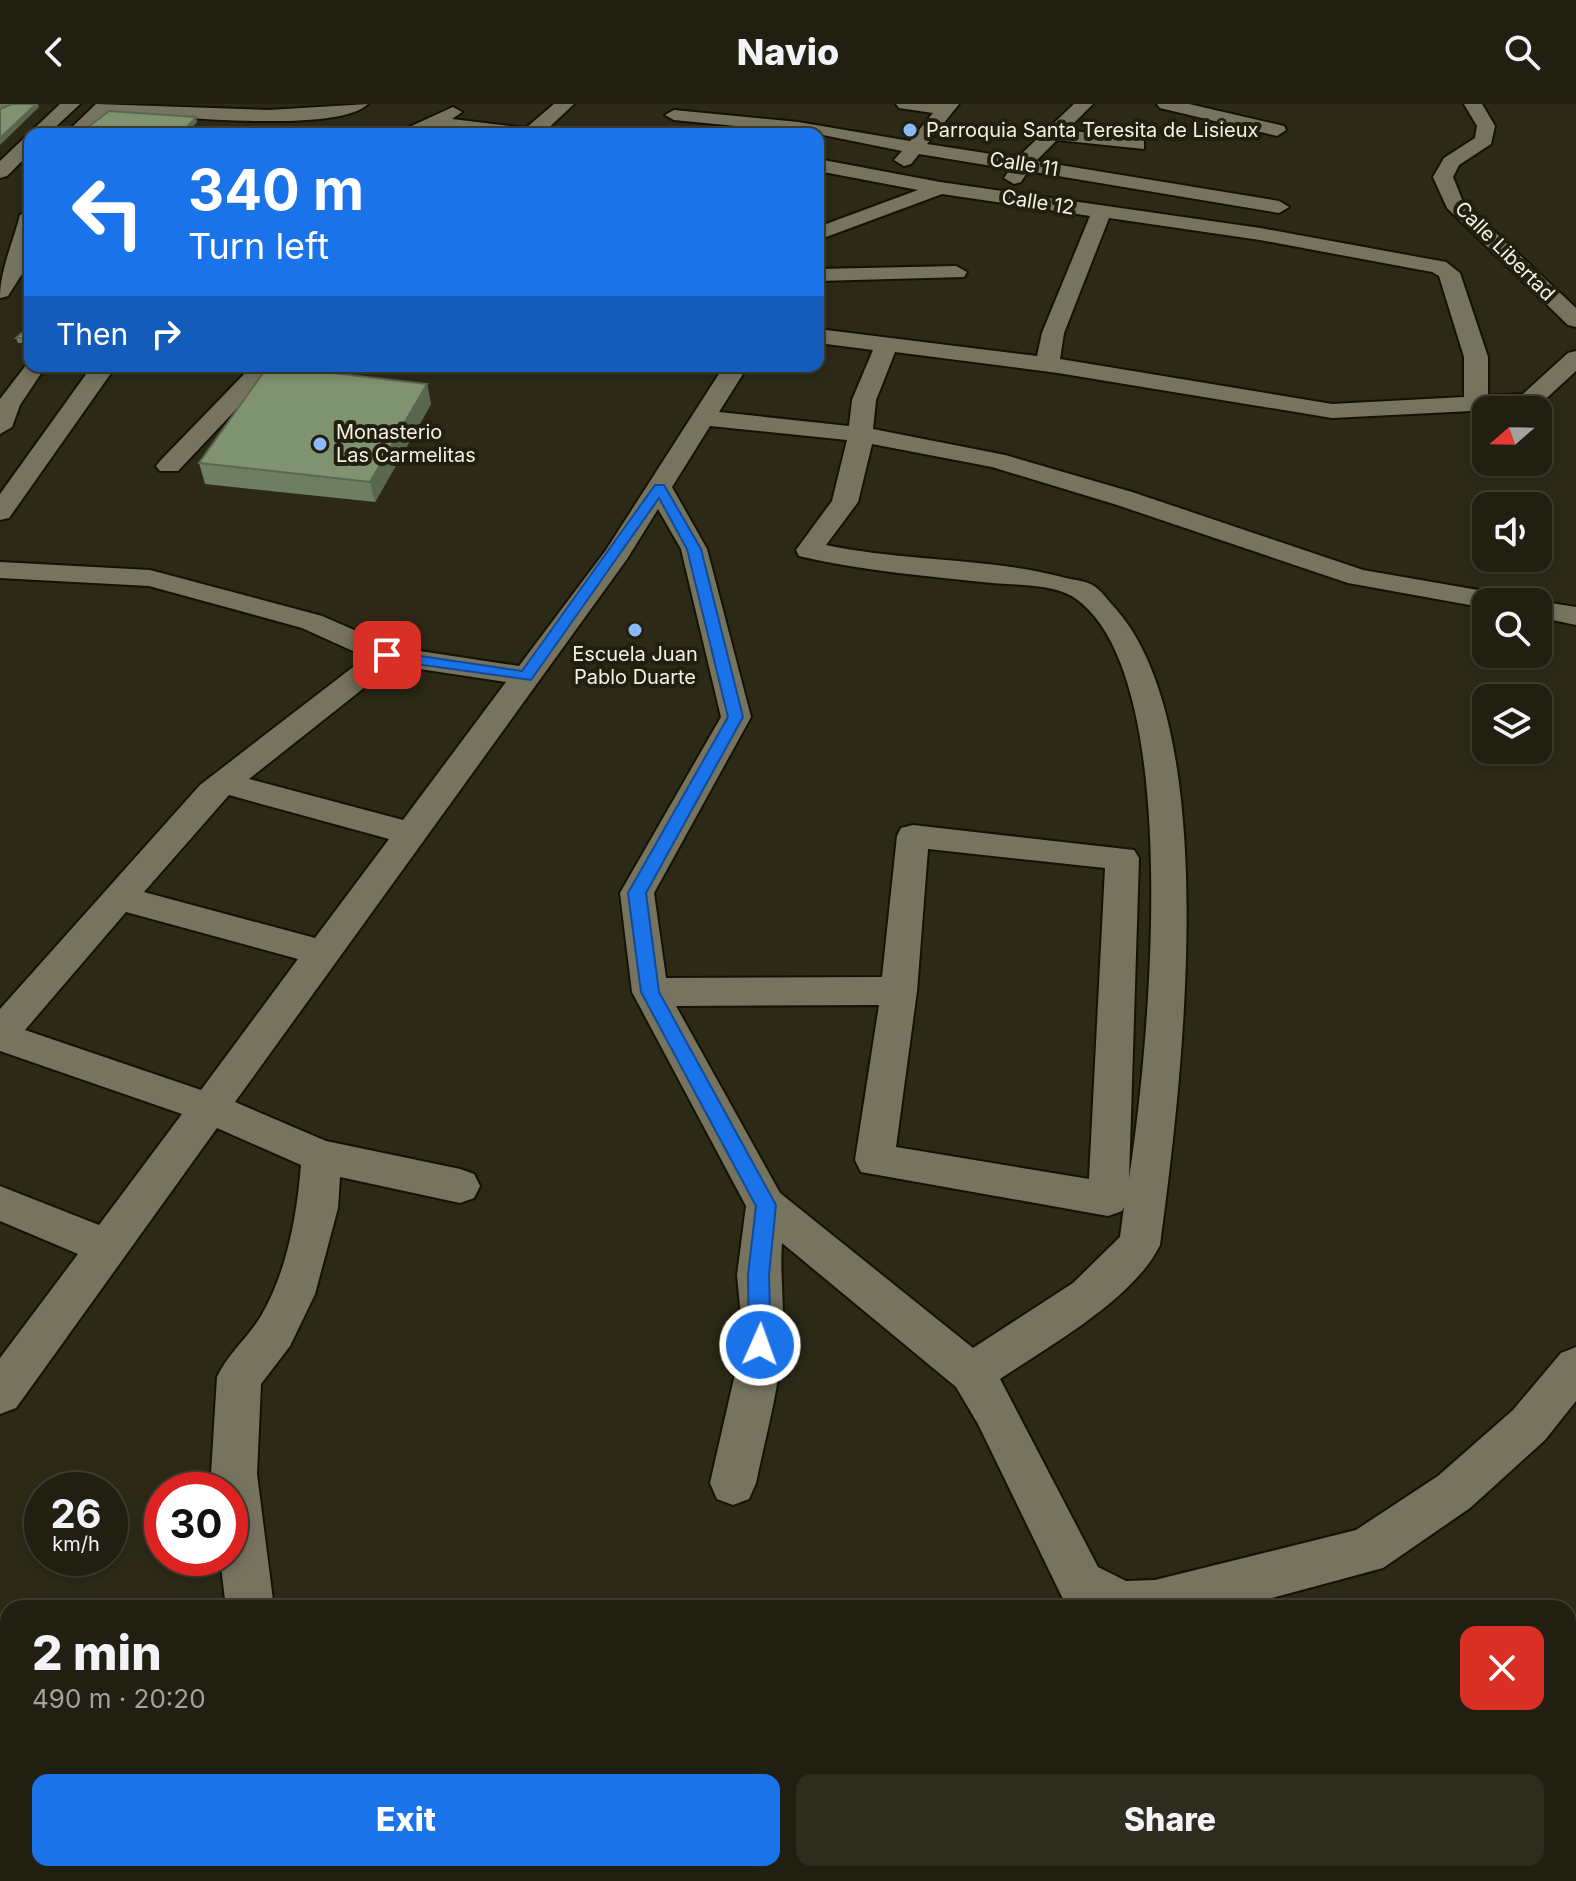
<!DOCTYPE html>
<meta charset="utf-8">
<style>
body{margin:0;font-family:Inter,sans-serif;background:#2d2c1f;color:#f1f3f6;height:100vh;display:flex;flex-direction:column;font-size:30px;white-space:nowrap}
*{box-sizing:border-box;margin:0}
p{font-size:26px;color:#a2a29f}
.icon{flex:none;width:44px;height:44px;fill:none;stroke:currentColor;stroke-width:2;stroke-linecap:round;stroke-linejoin:round}
.map{position:relative;flex:1;overflow:hidden}
.drawer{position:absolute;left:0px;top:1496px;width:1576px;height:282px;display:flex;flex-direction:column;background:#211f11;border-radius:24px 24px 0 0;box-shadow:0 4px 12px #0003,0 0 0 2px #3e3d31}
.drawer>*{flex:none}
.hud{position:absolute;left:24px;top:24px;width:800px;height:244px;border-radius:16px;box-shadow:0 4px 12px #0003,0 0 0 2px #3e3d31;background:#1a73e8;color:#fff;overflow:hidden}
.needle{width:52px;rotate:250deg}
.fabs{position:absolute;left:1472px;top:292px;display:grid;gap:16px}
.fabs a{display:grid;place-items:center;width:80px;height:80px;border-radius:16px;background:#211f11;box-shadow:0 4px 12px #0003,0 0 0 2px #3e3d31;font-size:40px}
.speed{position:absolute;left:24px;top:1368px;display:flex;gap:16px;font-size:40px;font-weight:700;text-align:center}
.speed>*{display:grid;place-content:center;width:104px;height:104px;border-radius:50%;background:#211f11;box-shadow:0 4px 12px #0003,0 0 0 2px #3e3d31;line-height:1}
.speed small{font-size:20px;font-weight:400}
.speed .limit{border:12px solid #d22;background:#fff;color:#111}
.pin{position:absolute;display:grid;place-items:center;width:68px;height:68px;color:#fff;margin:-34px;border-radius:16px;box-shadow:0 4px 12px #0006}
.me{position:absolute;width:88px;margin:-44px;rotate:2deg;stroke-linejoin:round;filter:drop-shadow(0 0 6px #0008)}
.turn{display:flex;align-items:center;gap:28px;height:168px;padding:0 32px;font-size:36px}
.turn .icon{width:104px;height:104px;stroke-width:2.5}
.turn b{display:block;font-size:56px;line-height:68px}
.then{display:flex;align-items:center;height:76px;padding:0 32px;background:#0003;gap:16px;font-size:30px}
.round{display:grid;place-items:center;flex:none;width:84px;height:84px;border-radius:16px;background:#2d2c1f}
.head{display:flex;align-items:center;justify-content:space-between;height:136px;padding:0 32px}
h1{font-size:48px;font-weight:800;line-height:60px}
.action{display:flex;gap:16px;margin-top:auto;padding:16px 32px}
.action a{flex:1;height:92px;border-radius:16px;background:#1a73e8;color:#fff;font-size:32px;font-weight:800;line-height:92px;text-align:center}
.action a+a{background:#2d2c1f;color:#f1f3f6}
header{display:flex;justify-content:space-between;align-items:center;height:104px;padding:0 32px;background:#211f11;font-size:36px;font-weight:800}
.map>svg:first-child{display:block}
.lines{fill:none;stroke-linecap:round;stroke-linejoin:round}
.minor-casing{stroke:#151203;stroke-width:4}
.minor{fill:#76735f;fill-rule:evenodd}
.wall{fill:#6e7e61}
.shaded-wall{fill:#5a674f}
.building{fill:#809371;stroke:#5a674f;stroke-width:2}
.route{fill:#1a73e8;stroke:#114b97;stroke-width:2}
.poi-dot{fill:#8bbafc;stroke:#221f0e;stroke-width:3}
.labels{text-anchor:middle;stroke-width:8;stroke-linejoin:round;paint-order:stroke}
.far-poi-label{font-size:20px;fill:#f2f0e5;stroke:#221f0e;text-anchor:start}
.far-street-label{font-size:20px;fill:#f2f0e5;stroke:#221f0e}
</style>
<header><svg class="icon" aria-label="back" viewBox="0 0 24 24"><path d="M15 5l-7 7 7 7"/></svg>Navio<svg class="icon" aria-label="search" viewBox="0 0 24 24"><circle cx="10" cy="10" r="6"/><path d="M15 15l6 6"/></svg></header>
<div class="map">
<svg width="1576" height="1777" viewBox="0 0 1576 1777">
<rect width="100%" height="100%" fill="#2c2917"/>
<g class="lines">
<defs>
<g id="minor">
<polygon points="0,0 17,0 0,10"/>
<polygon points="60,0 80,0 48,30 30,30 30,49 7,72 0,74 0,57"/>
<path d="M96,0l173,6 99,-6c-31,31 -211,11 -259,8l-24,22h-20z"/>
<polygon points="554,0 574,0 542,30 482,30 432,24 418,30 394,30 453,3 462,8 452,15 526,24"/>
<polygon points="896,0 959,0 927,40 1017,54 1074,0 1093,0 1067,26 1137,35 1144,37 1144,45 1057,36 1036,57 1279,97 1289,103 1279,109 1028,67 1021,78 1014,80 1004,74 1010,65 919,50 911,60 904,62 894,56 902,47 818,30 674,16 665,11 674,6 798,18 910,37 933,9 899,4"/>
<polygon points="1157,0 1189,0 1284,22 1286,26 1277,32 1160,4"/>
<polygon points="1464,0 1482,0 1495,22 1491,40 1459,61 1453,73 1463,98 1576,204 1576,223 1568,221 1447,104 1433,73 1444,54 1475,34 1477,22"/>
<path d="M818,55l122,23 320,46 186,34 14,11 28,84v39l35,-2 45,-41 8,-2v20l-38,35 -8,2 -198,10 -274,-45 -163,-21 -19,48 -3,29 132,26 127,37 231,78 138,24 10,2 4,6h-29v6l-138,-25 -234,-79 -122,-37 -120,-23 -14,58 -32,43c79,17 162,12 240,33 8,2 21,3 28,8 8,5 15,16 21,22 110,123 66,481 45,637 -26,54 -111,101 -160,134l98,188 28,14 29,-1 201,-50 82,-54 75,-66 48,-57 15,-6v54l-31,39 -75,68 -87,60 -148,40h-157l-14,-7 -86,-177 -22,-37 -174,-144c-2,26 1,48 1,74 1,56 -16,112 -27,166l-7,16 -16,6 -16,-6 -7,-16 25,-109 6,-57 -4,-42 9,-69 -114,-214 -12,-99 101,-176 -40,-168 -23,-40 -31,50 -392,543 91,39 134,28 14,5 6,12 -6,12 -14,5 -120,-26 -2,31 -23,86 -25,52 -29,38 -4,90 17,134h-48l-6,-50h10v-68h-17l-2,-16 6,-97c11,-24 31,-39 44,-61 26,-44 36,-101 40,-151l-84,-37 -201,280 -16,6v-56l78,-104 -78,-33v-35l99,39 83,-111 -182,-63v-42l200,-224 166,-128 -64,-29 -153,-42 -149,-8v-16l150,8 172,46 71,31 126,19 87,-116 118,-184h24l-29,46 130,14 3,-26 21,-50 -55,-7v-14l219,27 5,-23 48,-117 -148,-22 -124,46v-13l100,-37 -100,-19zM1109,114l151,22 172,32 7,4 25,81v40l-132,7 -272,-45 4,-26zM710,322l137,14 -15,61 -36,49 3,6c63,15 128,20 193,27 23,2 63,1 83,15 112,78 73,459 54,581l10,-321 -5,-8 -221,-25 -12,3 -4,8 -15,141 -216,1 -12,-85 97,-176 -44,-168 -35,-62zM393,561l113,17 -103,138 -154,-41zM229,691l160,44 -74,99 -171,-46zM928,745l177,19 -16,311 -193,-32 21,-156zM126,808l172,47 -97,131 -176,-60zM879,901l-24,155 6,12 247,44 14,-5 2,-4 -4,30 -47,46 -100,65 -193,-155 -104,-187z"/>
<path d="M30,105l-1,54 -21,33 -8,2c0,-28 13,-55 20,-83z"/>
<polygon points="956,162 967,168 964,173 818,177 818,165"/>
<polygon points="30,256 30,262 46,262 20,301 12,323 0,330 0,295"/>
<polygon points="92,262 116,262 9,414 0,416 0,390"/>
<polygon points="252,262 277,262 178,367 160,367 156,362 160,357"/>
<polygon points="1538,497 1576,503 1576,521 1538,513 1538,498 1532,498"/>
<polygon points="317,1770 405,1770 402,1777 314,1777"/>
<polygon points="755,1770 809,1770 808,1777 754,1777"/>
</g>
</defs>
<use href="#minor" class="minor-casing"/>
<use href="#minor" class="minor"/>
</g>
<g class="wall">
<polygon points="30,222 30,239 18,239 16,234"/>
<polygon points="427,280 431,300 375,398 205,380 199,359"/>
</g>
<g class="shaded-wall">
<polygon points="36,0 38,0 39,3 0,41 0,34"/>
<polygon points="196,13 197,18 186,30 181,30"/>
<polygon points="427,280 431,300 375,398 370,378"/>
</g>
<g class="building">
<polygon points="12,0 36,0 0,34 0,5"/>
<polygon points="109,7 196,13 181,30 79,30"/>
<polygon points="30,222 30,234 16,234"/>
<polygon points="268,262 273,262 427,280 370,378 199,359"/>
</g>
<polygon class="route" points="655,381 664,381 701,445 743,613 646,789 659,888 776,1101 769,1171 771,1241 767,1248 760,1251 752,1248 749,1241 748,1171 756,1102 641,888 628,789 728,613 687,445 659,394 531,576 387,556 380,551 387,547 522,567"/>
<g class="poi-dot">
<circle cx="910" cy="26" r="8"/>
<circle cx="320" cy="340" r="8"/>
<circle cx="635" cy="526" r="8"/>
</g>
<g class="labels">
<g class="far-poi-label">
<text x="926" y="33">Parroquia Santa Teresita de Lisieux</text>
<text x="336" y="335">Monasterio<tspan x="336" dy="23">Las Carmelitas</tspan></text>
<text x="635" y="557" text-anchor="middle">Escuela Juan<tspan x="635" dy="23">Pablo Duarte</tspan></text>
</g>
<g class="far-street-label">
<text transform="translate(1024 60) rotate(9)" y="7">Calle 11</text>
<text transform="translate(1038 98) rotate(9)" y="7">Calle 12</text>
<text transform="translate(1505 147) rotate(45)" y="7">Calle Libertad</text>
</g>
</g>
</svg>
<div class="fabs">
<a><svg class="needle" viewBox="-14 -14 28 28"><path d="M0-13l5 13h-10z" fill="#e53935"/><path d="M0 13l5-13h-10z" fill="#a2a29f"/></svg></a>
<a><svg class="icon" aria-label="sound" viewBox="0 0 24 24"><path d="M4 9h4l5-4v14l-5-4H4zM17 9q2 3 0 6"/></svg></a>
<a><svg class="icon" aria-label="search" viewBox="0 0 24 24"><circle cx="10" cy="10" r="6"/><path d="M15 15l6 6"/></svg></a>
<a><svg class="icon" aria-label="layers" viewBox="0 0 24 24"><path d="M12 4l9 5-9 5-9-5zM3 14l9 5 9-5"/></svg></a>
</div>
<div class="speed"><div>26<small>km/h</small></div><div class="limit">30</div></div>
<div class="pin" style="left:387px;top:551px;background:#d93025"><svg class="icon" aria-label="arrive" viewBox="0 0 24 24"><path d="M6 21V4h12l-3 4 3 4H6"/></svg></div>
<svg class="me" style="left:760px;top:1241px" viewBox="-20 -20 40 40"><circle r="17" fill="#1a73e8" stroke="#fff" stroke-width="3"/><path d="M0-11L8 9 0 5-8 9z" fill="#fff"/></svg>
<div class="hud">
<div class="turn"><svg class="icon" aria-label="left" viewBox="0 0 24 24"><path d="M17 20v-9H6M10 6l-5 5 5 5"/></svg><div><b>340 m</b>Turn left</div></div>
<div class="then">Then<svg class="icon" aria-label="right" viewBox="0 0 24 24"><path d="M7 20v-9h11M14 6l5 5-5 5"/></svg></div>
</div>
<section class="drawer">
<div class="head"><div><h1>2 min</h1><p>490 m · 20:20</p></div><a class="round" style="background:#d93025;color:#fff"><svg class="icon" aria-label="close" viewBox="0 0 24 24"><path d="M6 6l12 12M18 6L6 18"/></svg></a></div>
<div class="action"><a>Exit</a><a>Share</a></div>
</section>
</div>
